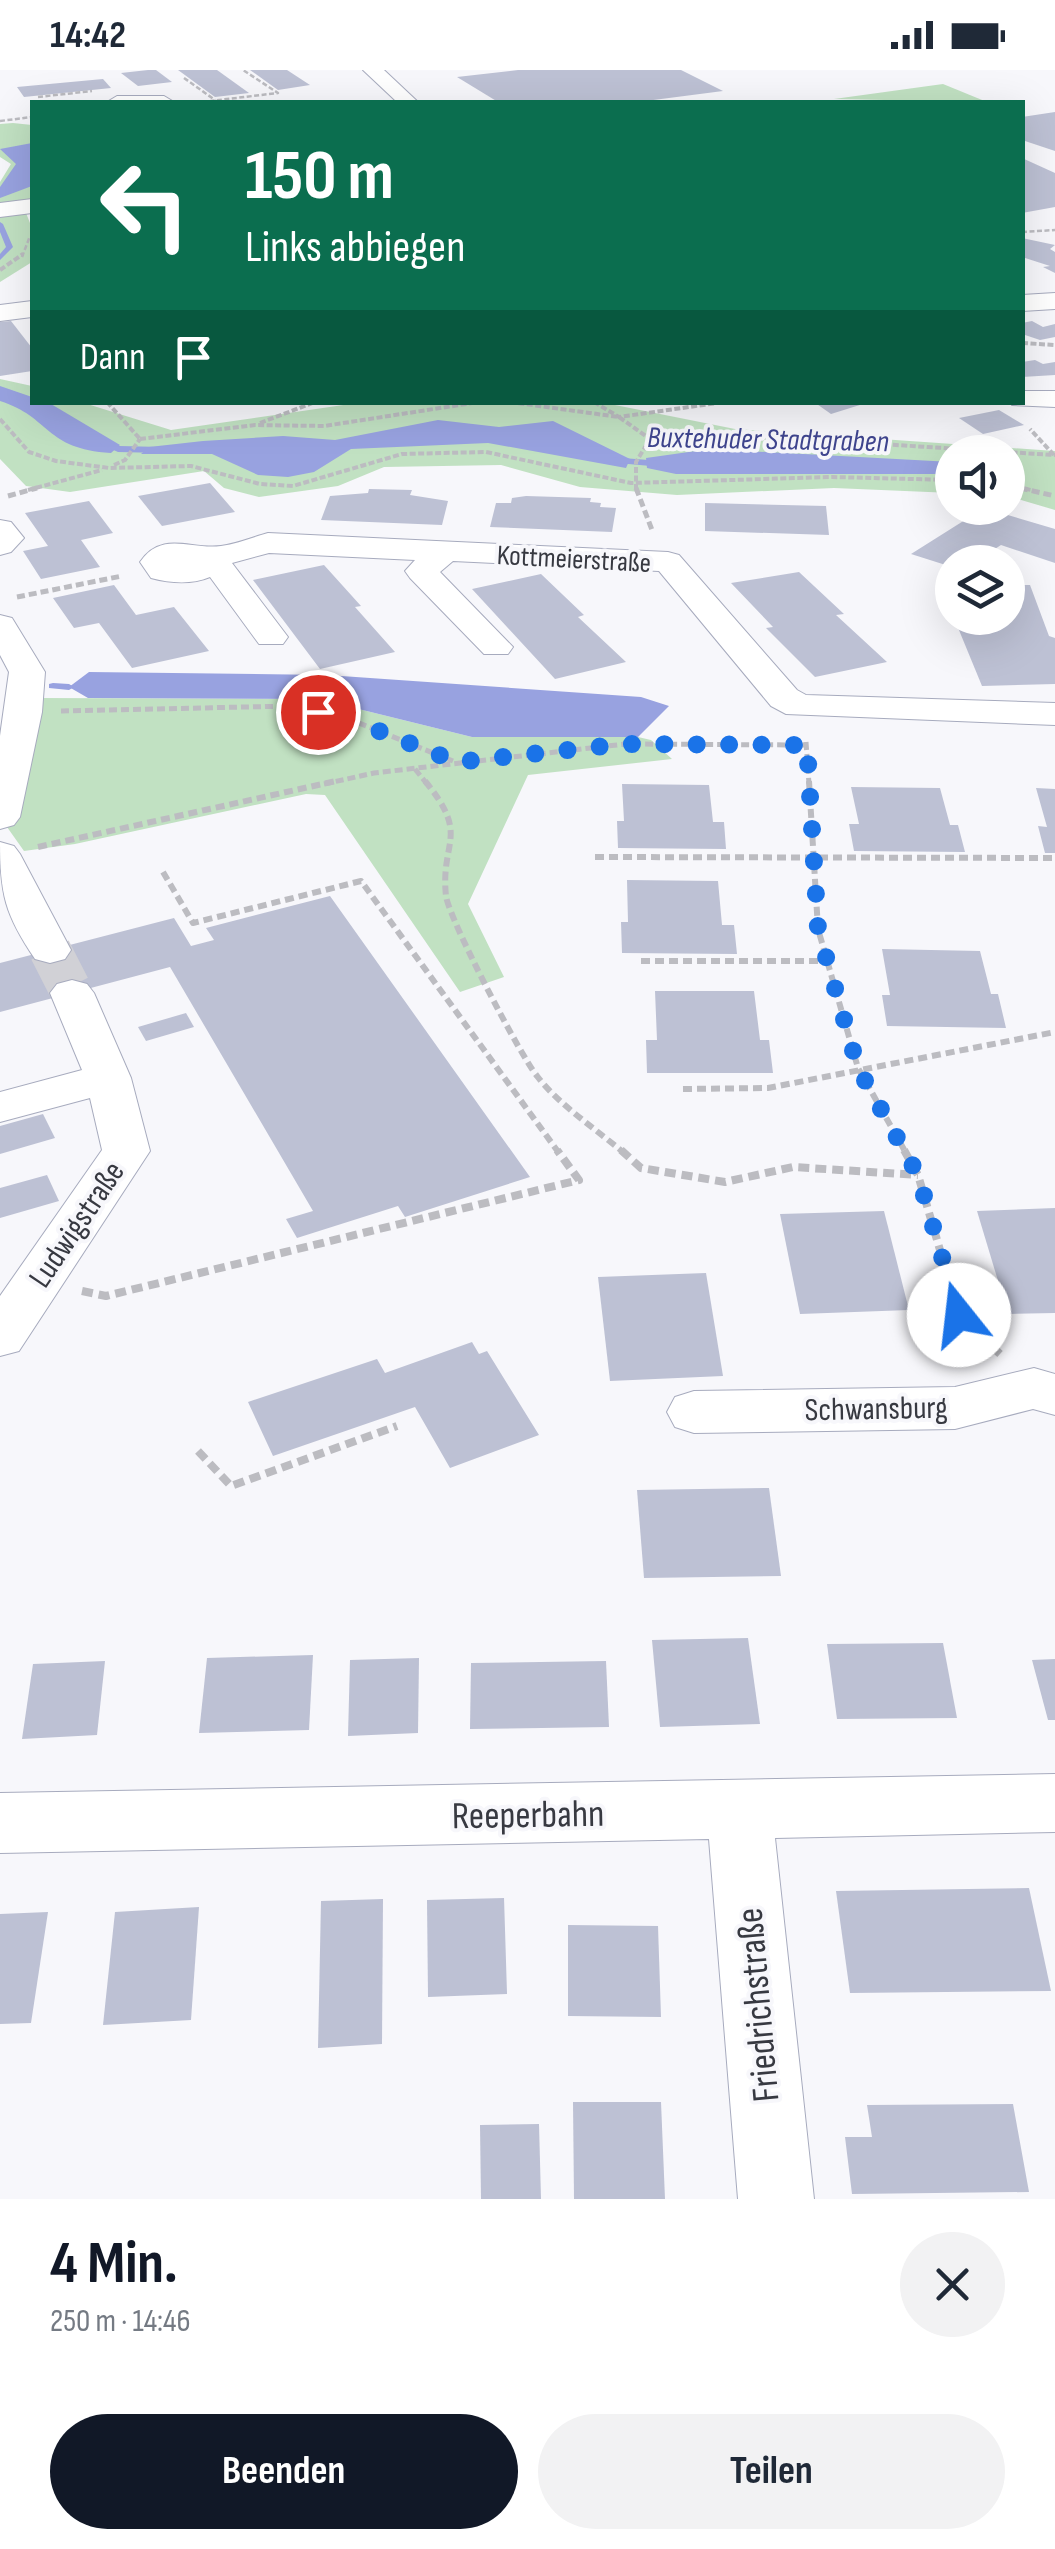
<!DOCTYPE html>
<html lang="de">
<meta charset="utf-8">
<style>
body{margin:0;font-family:"Sofia Sans Condensed",sans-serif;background:#f2f2f3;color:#1f2937;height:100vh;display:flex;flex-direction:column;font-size:38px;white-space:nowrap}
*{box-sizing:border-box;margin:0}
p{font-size:32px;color:#747a83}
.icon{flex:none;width:55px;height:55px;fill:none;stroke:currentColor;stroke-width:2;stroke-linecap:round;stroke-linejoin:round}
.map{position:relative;height:2129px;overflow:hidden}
.sheet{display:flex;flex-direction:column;background:#fff;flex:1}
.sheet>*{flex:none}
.guide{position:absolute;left:30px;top:30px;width:995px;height:305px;border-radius:0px;box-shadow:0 10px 40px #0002;background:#0b6e4f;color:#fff;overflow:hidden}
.tools{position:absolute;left:935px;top:365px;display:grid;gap:20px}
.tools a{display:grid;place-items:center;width:90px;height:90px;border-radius:50%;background:#fff;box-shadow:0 10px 40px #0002;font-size:50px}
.pin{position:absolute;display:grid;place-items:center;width:85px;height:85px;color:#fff;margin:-42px;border:5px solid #fff;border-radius:50%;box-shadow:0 2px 10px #0007}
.me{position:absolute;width:110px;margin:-55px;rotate:344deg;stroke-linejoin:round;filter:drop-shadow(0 0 8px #0008)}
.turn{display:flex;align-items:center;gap:35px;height:210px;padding:0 50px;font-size:45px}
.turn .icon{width:130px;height:130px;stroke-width:2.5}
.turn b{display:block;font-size:70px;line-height:85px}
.then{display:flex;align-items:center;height:95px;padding:0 50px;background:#0003;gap:20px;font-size:38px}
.round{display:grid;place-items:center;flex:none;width:105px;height:105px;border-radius:52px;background:#f2f2f3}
.summary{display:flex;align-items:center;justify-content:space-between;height:170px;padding:0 50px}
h1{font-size:60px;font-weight:700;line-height:75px;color:#111827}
.action{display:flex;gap:20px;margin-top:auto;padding:20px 50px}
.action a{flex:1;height:115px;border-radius:60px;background:#111827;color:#fff;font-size:40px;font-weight:700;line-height:115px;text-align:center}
.action a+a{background:#f2f2f3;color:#1f2937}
.status{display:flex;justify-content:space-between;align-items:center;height:70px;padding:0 50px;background:#fff;direction:ltr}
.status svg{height:28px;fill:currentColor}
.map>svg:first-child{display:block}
.green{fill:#c1e1c2}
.water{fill:#98a2e0}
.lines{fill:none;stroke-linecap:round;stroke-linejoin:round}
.stream{fill:#98a2e0;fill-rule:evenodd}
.building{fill:#bdc1d4}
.minor-tunnel{stroke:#d1d1d6;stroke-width:42;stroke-dasharray:42 21;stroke-linecap:butt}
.minor-casing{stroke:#a7abbe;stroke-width:2}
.path-far4{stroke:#bcbcc1;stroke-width:2.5;stroke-dasharray:5 2.5;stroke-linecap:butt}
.path-far3{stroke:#bcbcc1;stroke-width:4;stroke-dasharray:6 2.5;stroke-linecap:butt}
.path-far2{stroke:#bcbcc1;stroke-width:5;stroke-dasharray:8 4;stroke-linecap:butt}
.path-far1{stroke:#bcbcc1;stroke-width:6;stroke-dasharray:9 5;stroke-linecap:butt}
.path{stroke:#bcbcc1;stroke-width:8;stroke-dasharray:11 6;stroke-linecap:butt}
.minor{fill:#fff;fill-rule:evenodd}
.route{stroke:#1a73e8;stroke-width:18;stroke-dasharray:0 32.4}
.labels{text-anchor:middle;stroke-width:8;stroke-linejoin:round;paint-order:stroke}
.far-street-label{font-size:28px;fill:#373941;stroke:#f7f7fb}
.far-water-label{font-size:30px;font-style:italic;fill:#3f458f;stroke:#f7f7fb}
.street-label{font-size:32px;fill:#373941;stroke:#f7f7fb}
.near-street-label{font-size:38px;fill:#373941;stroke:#f7f7fb}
</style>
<div class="status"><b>14:42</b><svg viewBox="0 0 49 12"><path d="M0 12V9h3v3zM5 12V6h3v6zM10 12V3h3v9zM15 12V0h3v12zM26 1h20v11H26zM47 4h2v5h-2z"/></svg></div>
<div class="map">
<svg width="1055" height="2129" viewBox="0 0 1055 2129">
<rect width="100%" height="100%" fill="#f7f7fb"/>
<g class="green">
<polygon points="943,14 987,32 834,29"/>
<polygon points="13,53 32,55 32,133 0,137 0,112 11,94 0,87 0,54"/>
<polygon points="26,143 32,158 32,192 0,212 0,146"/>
<polygon points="0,309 32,316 32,332 84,333 171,360 364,332 605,333 735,359 1055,381 1055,440 1008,426 1008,382 952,382 952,423 834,418 677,425 580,417 501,395 384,397 338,416 259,427 224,418 204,401 70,422 26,416 0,389"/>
<polygon points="37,628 318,629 472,667 638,667 651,670 672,689 528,705 468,834 504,907 460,922 325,725 306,724 75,774 24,781 7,757"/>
</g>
<g class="water">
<polygon points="32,73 32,116 0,128 0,117 16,94 0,79"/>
<path d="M0,316l32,11v5l19,2 69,41 -9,8c-67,-4 -60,-36 -111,-52z"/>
<polygon points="438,350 499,357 553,351 630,389 626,398 488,373 351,379 314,402 288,407 258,405 212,384 141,384 149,377 203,371 283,366 335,370"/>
<polygon points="710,379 952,392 952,404 676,404 647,398 646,388"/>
<polygon points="89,602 327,605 641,627 669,636 638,667 472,667 318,629 88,628 69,617"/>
</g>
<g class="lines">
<g class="stream">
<polygon points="0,152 3,154 13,177 0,190 0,184 6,177 0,162"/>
<polygon points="101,368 119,376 162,377 166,380 162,383 118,382 98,373 98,369"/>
<polygon points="609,387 662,391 666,394 662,397 606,392 605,390"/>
<polygon points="53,613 69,614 74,617 69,620 49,618 49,614"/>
</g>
</g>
<g class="building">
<polygon points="148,0 156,0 172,12 138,16 121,3"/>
<polygon points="178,0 217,0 249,23 215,27"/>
<polygon points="250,0 287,0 310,15 278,20"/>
<polygon points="518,0 681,0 723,21 638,32 498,32 457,7"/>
<polygon points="103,9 111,18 24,27 17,17"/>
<polygon points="1055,42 1055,81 1022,70 1022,47"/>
<polygon points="1022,88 1055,103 1055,137 1022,143"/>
<polygon points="1022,168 1055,175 1050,179 1055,182 1055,203 1043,197 1050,196 1022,187"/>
<polygon points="11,251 32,278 32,301 0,306 0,252"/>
<polygon points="1032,251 1043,257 1055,254 1055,267 1040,270 1022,264 1022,253"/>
<polygon points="1035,290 1043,294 1055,292 1055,305 1022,307 1022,292"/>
<polygon points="814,332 863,332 863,334 831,344"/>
<polygon points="999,340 1024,355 983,364 959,348"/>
<polygon points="210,413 235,442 162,456 138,426"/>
<polygon points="369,419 412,420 410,425 448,431 442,455 321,450 330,426 368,423"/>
<polygon points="526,426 591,428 590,432 601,433 600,437 616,438 612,462 490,457 496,433 511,433 512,428"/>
<polygon points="89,431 113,463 81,470 100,497 41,509 23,481 48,476 25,443"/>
<polygon points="705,433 826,436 829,465 705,461"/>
<polygon points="984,438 1055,459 1055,493 1001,475 975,492 952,492 952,497 911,484"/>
<polygon points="324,495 361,536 355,537 395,582 320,599 253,510"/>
<polygon points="799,502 844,544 836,545 887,592 815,607 766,558 773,557 731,513"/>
<polygon points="541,504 584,545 578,547 626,592 555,609 472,519"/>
<polygon points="114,515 136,545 174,537 209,581 132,598 99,553 74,558 53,528"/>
<polygon points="1008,515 1030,515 1049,566 1055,568 1055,614 982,616 954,548 1008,548"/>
<polygon points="622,714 709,715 713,752 724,752 726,779 618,778 617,751 624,751"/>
<polygon points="851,717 940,718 950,755 958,755 965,782 854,781 849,754 859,754"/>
<polygon points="1036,718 1055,719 1055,783 1045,783 1038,756 1047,757"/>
<polygon points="627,810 718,811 722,855 734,855 737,884 622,883 621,852 628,852"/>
<polygon points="330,826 530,1107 405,1147 398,1136 297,1168 286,1149 313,1141 170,897 0,942 0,893 174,848 191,876 214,870 206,858"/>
<polygon points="882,879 980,881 991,924 998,924 1006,958 887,956 882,925 890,925"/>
<polygon points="655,921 754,921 760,970 769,970 773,1003 647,1003 646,970 657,970"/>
<polygon points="186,943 194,957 146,971 138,957"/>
<polygon points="43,1044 55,1068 0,1084 0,1056"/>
<polygon points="47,1105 59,1131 0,1148 0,1118"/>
<polygon points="1055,1138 1055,1243 1008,1244 977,1141"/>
<polygon points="884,1141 909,1240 800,1244 780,1144"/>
<polygon points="706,1203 723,1306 610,1311 598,1207"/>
<polygon points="472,1272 479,1284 487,1281 539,1365 450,1398 415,1337 273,1386 248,1332 377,1289 385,1303"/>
<polygon points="769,1418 781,1506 644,1508 637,1420"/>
<polygon points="748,1568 760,1654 660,1657 652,1570"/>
<polygon points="943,1573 957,1648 837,1649 827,1574"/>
<polygon points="313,1585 309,1660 199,1663 207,1588"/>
<polygon points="419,1588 418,1663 348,1666 350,1590"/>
<polygon points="1055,1589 1055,1650 1048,1650 1032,1590"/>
<polygon points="105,1591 97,1665 22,1669 33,1594"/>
<polygon points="606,1591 609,1657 470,1659 471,1593"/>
<polygon points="1029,1818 1051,1921 850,1923 836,1821"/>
<polygon points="504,1828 507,1924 428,1927 427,1830"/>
<polygon points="383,1829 382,1974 318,1978 321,1831"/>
<polygon points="199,1837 191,1950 103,1955 115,1842"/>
<polygon points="48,1842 31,1953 0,1954 0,1844"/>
<polygon points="568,1855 658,1856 661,1947 568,1946"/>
<polygon points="573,2032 661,2032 665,2129 574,2129"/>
<polygon points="1013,2034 1029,2122 852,2124 845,2067 872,2067 867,2035"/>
<polygon points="539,2054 541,2129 481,2129 480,2055"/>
</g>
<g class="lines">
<polyline class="minor-tunnel" points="50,880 72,923"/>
<defs>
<g id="minor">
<polygon points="363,0 384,0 418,32 397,32"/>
<polygon points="117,26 164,26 174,32 107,32"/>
<polygon points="32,129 32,143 0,147 0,133"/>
<polygon points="1055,223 1055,239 1022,241 1022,225"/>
<polygon points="32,231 32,247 0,251 0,235"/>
<polygon points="1022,321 1055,321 1055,337 1012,335 1022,332"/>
<polygon points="0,450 11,452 24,468 11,482 0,485"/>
<path d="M268,463l400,19 11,3 118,135 9,5 249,8v22l-269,-11 -15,-8 -112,-135 -206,-10 -13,11 73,75 -5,7h-24l-74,-76 -5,-7 10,-11 -146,-7 -37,10 56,74 -5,7h-24l-49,-67c-19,8 -40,6 -59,1l-11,-16c22,-32 50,-12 81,-16 16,-2 32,-9 47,-13z"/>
<polygon points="0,545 12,548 45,602 42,642 20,747 14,755 0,759 0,666 9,602 0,585"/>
<path d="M0,772l14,4 6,8 51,96 -6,9 -15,4 -15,-4c-30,-44 -35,-65 -35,-117z"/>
<polygon points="72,910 87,914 94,923 131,1008 150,1081 19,1281 0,1286 0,1226 102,1080 90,1028 0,1052 0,1022 82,1000 50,923 57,914"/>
<polygon points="1034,1298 1055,1304 1055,1345 1033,1339 955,1359 694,1363 675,1357 667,1342 675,1327 694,1321 955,1317"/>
<polygon points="1055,1704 1055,1762 775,1768 814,2129 738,2129 709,1769 0,1783 0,1723"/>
</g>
</defs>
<use href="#minor" class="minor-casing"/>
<g class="path-far4">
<polyline points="184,8 215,30"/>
<polyline points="38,27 92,21"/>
<polyline points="202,32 278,23 243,0"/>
<polyline points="0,51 32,47"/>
<polyline points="32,63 32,68"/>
<polyline points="1022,162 1055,160"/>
<polyline points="22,187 30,166"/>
</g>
<g class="path-far3">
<polyline points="0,200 23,184"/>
<polyline points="1022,273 1055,275"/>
<polyline points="107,332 140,369"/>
<polyline points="510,332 619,347 650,369 801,369 1054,385 1030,359"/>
<polyline points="594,332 619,347 724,332"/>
<polyline points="0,349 29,382 56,391 109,398 191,396 260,414 293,416 402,384 486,382 631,413 832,407 952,410"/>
<polyline points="260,353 315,332"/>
<polyline points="140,369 255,355 324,356 479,332"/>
<polyline points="114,395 125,390 140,369"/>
<polyline points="1008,415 1031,420"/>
<polyline points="28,420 102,400"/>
<polyline points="636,420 636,392 650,369"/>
</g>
<g class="path-far2">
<polyline points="636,418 652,460"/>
<polyline points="1020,418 1055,426"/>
<polyline points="8,426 37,418"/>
<polyline points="17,527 122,506"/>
<polyline points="61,641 292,636 344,647 453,691"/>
<polyline points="806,672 809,714"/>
<polyline points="415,699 427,714"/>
<polyline points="324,714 374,703 625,674 807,675"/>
</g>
<g class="path-far1">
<path d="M425,711c46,56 15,59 21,115 3,23 74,159 91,180 22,29 59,53 87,77"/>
<polyline points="809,711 818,859 858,998 906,1083"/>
<polyline points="38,777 336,711"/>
<polyline points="595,787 1055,788"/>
<polyline points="163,802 193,853 361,811 559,1083"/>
<polyline points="641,891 827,891"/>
<polyline points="683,1019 768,1018 1055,962"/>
</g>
<g class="path">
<polyline points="621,1080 641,1098 725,1112 793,1097 918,1105"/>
<polyline points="904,1080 918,1105 959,1245 1000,1284"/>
<polyline points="82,1221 106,1226 579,1110 557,1080"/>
<polyline points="198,1381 231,1416 397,1356"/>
</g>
<use href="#minor" class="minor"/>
</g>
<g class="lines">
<polyline class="route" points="318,642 344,647 457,692 624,674 807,675 818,859 858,998 918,1105 959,1245"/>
</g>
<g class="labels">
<g class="far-street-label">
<text transform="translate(574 488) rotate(3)" y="10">Kottmeierstraße</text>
</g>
<g class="far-water-label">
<text transform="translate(768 369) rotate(1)" y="10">Buxtehuder Stadtgraben</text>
</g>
<g class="street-label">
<text transform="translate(76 1154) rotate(-56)" y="11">Ludwigstraße</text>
<text transform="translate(876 1338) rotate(-1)" y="11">Schwansburg</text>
</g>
<g class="near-street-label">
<text transform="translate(528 1744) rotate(-1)" y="13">Reeperbahn</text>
<text transform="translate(757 1935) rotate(-95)" y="13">Friedrichstraße</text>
</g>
</g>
</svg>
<div class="tools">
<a><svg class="icon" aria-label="sound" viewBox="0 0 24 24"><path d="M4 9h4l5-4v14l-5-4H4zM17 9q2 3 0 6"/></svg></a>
<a><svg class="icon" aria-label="layers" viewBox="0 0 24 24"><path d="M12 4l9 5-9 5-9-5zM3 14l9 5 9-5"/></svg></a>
</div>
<div class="pin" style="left:318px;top:642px;background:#d93025"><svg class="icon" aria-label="arrive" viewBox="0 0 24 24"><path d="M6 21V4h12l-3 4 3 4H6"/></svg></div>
<svg class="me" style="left:959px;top:1245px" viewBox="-20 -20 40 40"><circle r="19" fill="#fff"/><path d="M0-13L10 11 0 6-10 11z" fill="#1a73e8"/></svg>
<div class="guide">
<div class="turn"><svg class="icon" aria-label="left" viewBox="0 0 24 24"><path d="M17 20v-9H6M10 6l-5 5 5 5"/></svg><div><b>150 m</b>Links abbiegen</div></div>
<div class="then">Dann<svg class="icon" aria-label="arrive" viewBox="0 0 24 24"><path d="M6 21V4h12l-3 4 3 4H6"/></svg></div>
</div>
</div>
<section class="sheet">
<div class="summary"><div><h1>4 Min.</h1><p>250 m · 14:46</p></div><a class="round"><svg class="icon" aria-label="close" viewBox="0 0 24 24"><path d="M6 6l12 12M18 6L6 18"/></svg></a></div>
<div class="action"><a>Beenden</a><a>Teilen</a></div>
</section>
